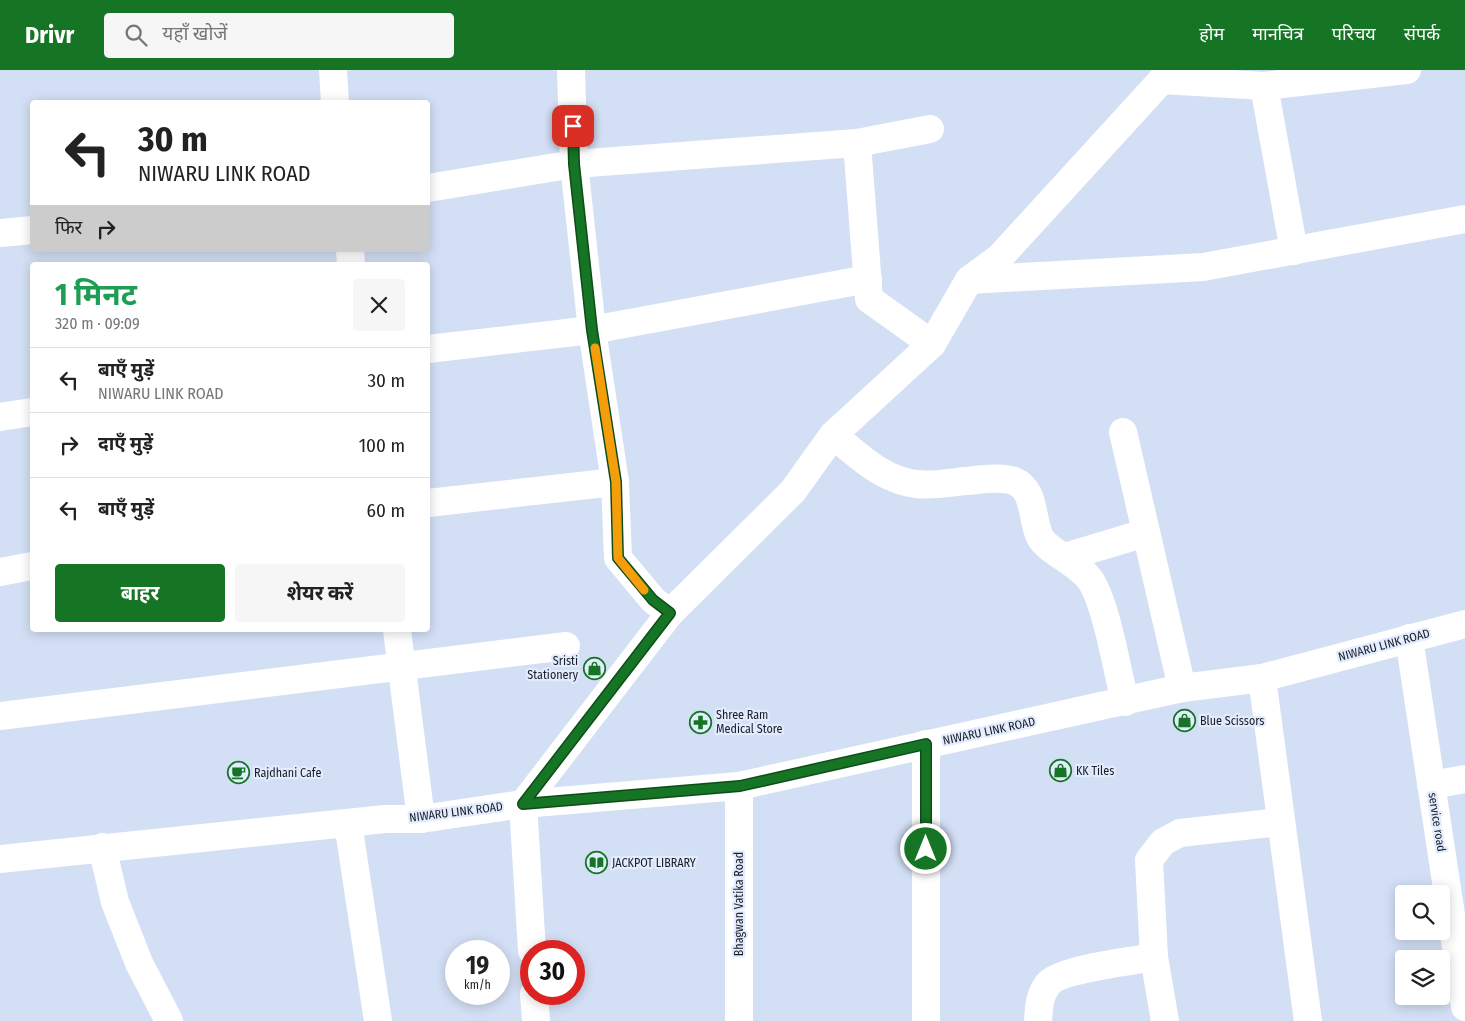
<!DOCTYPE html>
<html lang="hi">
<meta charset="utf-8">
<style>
body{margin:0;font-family:"Fira Sans Condensed","Noto Sans Devanagari",sans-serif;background:#f6f6f6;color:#222;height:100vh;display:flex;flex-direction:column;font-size:19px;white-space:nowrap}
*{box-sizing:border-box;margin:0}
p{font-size:16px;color:#767676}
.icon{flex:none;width:28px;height:28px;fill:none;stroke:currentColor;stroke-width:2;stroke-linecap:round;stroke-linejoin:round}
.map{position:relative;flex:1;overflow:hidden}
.details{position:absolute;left:30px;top:192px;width:400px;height:370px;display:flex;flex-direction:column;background:#fff;border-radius:5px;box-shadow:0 2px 12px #0003}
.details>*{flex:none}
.top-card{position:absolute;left:30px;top:30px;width:400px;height:152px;border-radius:5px;box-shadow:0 2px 12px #0003;background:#fff;color:#222;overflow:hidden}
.controls{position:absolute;left:1395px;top:815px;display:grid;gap:10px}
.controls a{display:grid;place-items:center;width:55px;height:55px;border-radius:5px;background:#fff;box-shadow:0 2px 12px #0003;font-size:25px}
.speed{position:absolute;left:445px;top:870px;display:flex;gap:10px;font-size:25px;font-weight:700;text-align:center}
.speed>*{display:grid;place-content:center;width:65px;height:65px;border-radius:50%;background:#fff;box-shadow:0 2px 12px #0003;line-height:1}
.speed small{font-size:12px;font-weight:400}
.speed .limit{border:8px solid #d22;background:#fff;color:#111}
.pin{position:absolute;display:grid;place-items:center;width:42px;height:42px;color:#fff;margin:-21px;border-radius:10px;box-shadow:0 2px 8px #0006}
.me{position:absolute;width:55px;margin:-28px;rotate:0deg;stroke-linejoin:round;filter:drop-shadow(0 0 4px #0008)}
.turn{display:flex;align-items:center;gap:18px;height:105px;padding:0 25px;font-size:22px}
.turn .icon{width:65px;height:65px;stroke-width:2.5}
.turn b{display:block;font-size:35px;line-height:42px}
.then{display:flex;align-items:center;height:48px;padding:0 25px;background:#0003;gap:10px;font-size:19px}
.round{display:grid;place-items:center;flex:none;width:52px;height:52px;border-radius:5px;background:#f6f6f6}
.overview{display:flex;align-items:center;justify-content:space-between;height:85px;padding:0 25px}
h1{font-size:30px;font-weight:700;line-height:38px;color:#1e9e55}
.cta{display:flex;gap:10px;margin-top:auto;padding:10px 25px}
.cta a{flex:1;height:58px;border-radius:5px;background:#167525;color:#fff;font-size:20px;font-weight:700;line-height:58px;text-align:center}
.cta a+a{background:#f6f6f6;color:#222}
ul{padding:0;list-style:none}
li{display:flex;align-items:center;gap:15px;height:65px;padding:0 25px;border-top:1px solid #e0e0e0}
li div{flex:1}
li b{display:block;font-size:19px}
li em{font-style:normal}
header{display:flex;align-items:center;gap:30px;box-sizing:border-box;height:70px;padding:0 25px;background:#167525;color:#fff}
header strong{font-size:24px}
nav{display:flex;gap:28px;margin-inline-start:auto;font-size:18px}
.search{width:350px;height:45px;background:#f6f6f6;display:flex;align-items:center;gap:12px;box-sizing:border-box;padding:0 18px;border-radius:5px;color:#767676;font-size:19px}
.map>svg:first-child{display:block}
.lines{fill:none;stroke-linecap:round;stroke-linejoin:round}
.minor{stroke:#fff;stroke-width:28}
.tertiary{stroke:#fff;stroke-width:28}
.route-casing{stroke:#0e4c18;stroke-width:12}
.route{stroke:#167525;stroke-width:9}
.slow{stroke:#f59e0b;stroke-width:9}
.labels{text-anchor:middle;stroke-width:4.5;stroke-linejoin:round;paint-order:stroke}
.street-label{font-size:12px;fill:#191d25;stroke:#e2ecfe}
.poi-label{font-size:12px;fill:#191d25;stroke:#e2ecfe;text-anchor:start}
</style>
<header>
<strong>Drivr</strong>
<div class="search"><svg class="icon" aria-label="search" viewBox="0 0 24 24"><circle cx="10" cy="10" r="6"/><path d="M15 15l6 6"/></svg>यहाँ खोजें</div>
<nav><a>होम</a><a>मानचित्र</a><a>परिचय</a><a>संपर्क</a></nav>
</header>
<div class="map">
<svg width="1465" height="951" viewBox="0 0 1465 951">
<rect width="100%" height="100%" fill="#d3dff5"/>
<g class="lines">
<g class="minor">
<polyline points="333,0 335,32"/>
<polyline points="571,0 574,94 592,260 615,412 618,488 653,530 670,543"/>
<polyline points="1162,10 1264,16 1407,0"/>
<polyline points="1264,16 1294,181"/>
<polyline points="857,73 869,229 932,274"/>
<polyline points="428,118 574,94 857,73 930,59"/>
<polyline points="0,163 32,160"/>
<polyline points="350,180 351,195"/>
<polyline points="969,210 1203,197 1465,149"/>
<polyline points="428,279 592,260 868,209"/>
<polyline points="0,347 32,342"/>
<polyline points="1123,362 1182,618"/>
<path d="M833,365c25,20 49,45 83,49 15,2 33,-1 49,-3 15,-1 34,-5 49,0 22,9 17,38 26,56 7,14 40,27 51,44 16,26 26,89 34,121"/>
<polyline points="428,433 615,412"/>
<polyline points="1065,487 1145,463"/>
<polyline points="0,502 32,496"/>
<polyline points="397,560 421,749"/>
<polyline points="1409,568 1465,937"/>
<polyline points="1262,608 1308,951"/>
<polyline points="0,646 566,576"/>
<polyline points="926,674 926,951"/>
<polyline points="1431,715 1465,709"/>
<polyline points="739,716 739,951"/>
<polyline points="348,753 378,951"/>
<polyline points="102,777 115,832 139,893 169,951"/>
<polyline points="532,881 523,734 670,543 793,421 833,365 932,274 969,210 1000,187 1171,0"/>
<polyline points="534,924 536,951"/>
<path d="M1038,951c1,-14 1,-25 10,-37 12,-15 85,-23 106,-27"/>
<polyline points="1165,951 1154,887 1149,790 1163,772 1180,763 1280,752"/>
</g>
<polyline class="tertiary" points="0,789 385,749 421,749 523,734 739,716 1182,618 1262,608 1465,554"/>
</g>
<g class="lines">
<defs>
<polyline id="route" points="573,56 574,94 592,260 616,412 618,488 653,530 670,543 523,734 740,716 926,674 926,779"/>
</defs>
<use href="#route" class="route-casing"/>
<use href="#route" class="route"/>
<polyline class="slow" points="595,278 616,412 618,488 644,520"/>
</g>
<defs>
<symbol id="shop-ring" viewBox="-11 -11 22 22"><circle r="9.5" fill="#e2ecfe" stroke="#167525" stroke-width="1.5"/><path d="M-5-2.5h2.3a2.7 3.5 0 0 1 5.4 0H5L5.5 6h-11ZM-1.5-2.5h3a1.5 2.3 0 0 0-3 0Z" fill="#167525"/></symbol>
<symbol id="pharmacy-ring" viewBox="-11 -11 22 22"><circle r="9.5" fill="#e2ecfe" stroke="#167525" stroke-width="1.5"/><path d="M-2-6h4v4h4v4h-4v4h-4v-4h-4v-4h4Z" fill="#167525"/></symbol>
<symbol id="cafe-ring" viewBox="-11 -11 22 22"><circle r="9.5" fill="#e2ecfe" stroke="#167525" stroke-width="1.5"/><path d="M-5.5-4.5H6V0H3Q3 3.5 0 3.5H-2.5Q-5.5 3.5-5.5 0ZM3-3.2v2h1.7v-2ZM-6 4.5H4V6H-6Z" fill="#167525"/></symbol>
<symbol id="library-ring" viewBox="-11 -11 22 22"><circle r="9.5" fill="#e2ecfe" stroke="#167525" stroke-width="1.5"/><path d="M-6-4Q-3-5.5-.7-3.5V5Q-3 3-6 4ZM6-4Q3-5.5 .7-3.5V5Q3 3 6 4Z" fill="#167525"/></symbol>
</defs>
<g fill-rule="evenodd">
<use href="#shop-ring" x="582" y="586" width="25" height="25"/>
<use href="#shop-ring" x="1172" y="638" width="25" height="25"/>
<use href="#pharmacy-ring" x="688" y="640" width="25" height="25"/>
<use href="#shop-ring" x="1048" y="688" width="25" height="25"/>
<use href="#cafe-ring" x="226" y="690" width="25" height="25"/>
<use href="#library-ring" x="584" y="780" width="25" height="25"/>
</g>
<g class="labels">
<g class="street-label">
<text transform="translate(1384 575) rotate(-15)" y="4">NIWARU LINK ROAD</text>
<text transform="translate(989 661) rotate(-12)" y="4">NIWARU LINK ROAD</text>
<text transform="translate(456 742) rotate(-7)" y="4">NIWARU LINK ROAD</text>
<text transform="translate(1437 752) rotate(81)" y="4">service road</text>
<text transform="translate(739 834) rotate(-90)" y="4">Bhagwan Vatika Road</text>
</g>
<g class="poi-label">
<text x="578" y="595" text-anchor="end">Sristi<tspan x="578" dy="14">Stationery</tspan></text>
<text x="716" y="649">Shree Ram<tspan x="716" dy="14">Medical Store</tspan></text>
<text x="1200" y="655">Blue Scissors</text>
<text x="1076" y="705">KK Tiles</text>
<text x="254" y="707">Rajdhani Cafe</text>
<text x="612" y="797">JACKPOT LIBRARY</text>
</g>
</g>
</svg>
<div class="controls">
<a><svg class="icon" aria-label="search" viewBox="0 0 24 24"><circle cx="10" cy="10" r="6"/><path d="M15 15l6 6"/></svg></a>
<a><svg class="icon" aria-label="layers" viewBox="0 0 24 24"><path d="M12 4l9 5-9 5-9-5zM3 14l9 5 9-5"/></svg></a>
</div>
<div class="speed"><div>19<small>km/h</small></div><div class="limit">30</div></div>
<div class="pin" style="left:573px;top:56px;background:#d93025"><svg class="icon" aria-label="arrive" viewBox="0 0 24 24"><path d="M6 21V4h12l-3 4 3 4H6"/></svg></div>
<svg class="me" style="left:926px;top:779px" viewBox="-20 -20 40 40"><circle r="17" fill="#167525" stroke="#fff" stroke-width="3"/><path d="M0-11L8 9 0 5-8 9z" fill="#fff"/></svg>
<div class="top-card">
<div class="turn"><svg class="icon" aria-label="left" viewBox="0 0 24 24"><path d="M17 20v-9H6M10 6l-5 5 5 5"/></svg><div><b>30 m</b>NIWARU LINK ROAD</div></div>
<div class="then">फिर<svg class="icon" aria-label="right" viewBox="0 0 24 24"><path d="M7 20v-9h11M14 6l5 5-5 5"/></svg></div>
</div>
<section class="details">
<div class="overview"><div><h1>1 मिनट</h1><p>320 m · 09:09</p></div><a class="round"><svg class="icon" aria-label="close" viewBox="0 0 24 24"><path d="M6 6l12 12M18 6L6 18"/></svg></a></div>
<ul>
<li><svg class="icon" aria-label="left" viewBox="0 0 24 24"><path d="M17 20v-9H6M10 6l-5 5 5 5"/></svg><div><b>बाएँ मुड़ें</b><p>NIWARU LINK ROAD</p></div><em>30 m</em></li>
<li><svg class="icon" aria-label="right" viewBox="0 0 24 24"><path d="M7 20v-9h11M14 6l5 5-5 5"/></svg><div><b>दाएँ मुड़ें</b></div><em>100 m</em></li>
<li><svg class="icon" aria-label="left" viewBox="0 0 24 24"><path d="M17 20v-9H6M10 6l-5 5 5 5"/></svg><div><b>बाएँ मुड़ें</b></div><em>60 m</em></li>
</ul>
<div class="cta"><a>बाहर</a><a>शेयर करें</a></div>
</section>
</div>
